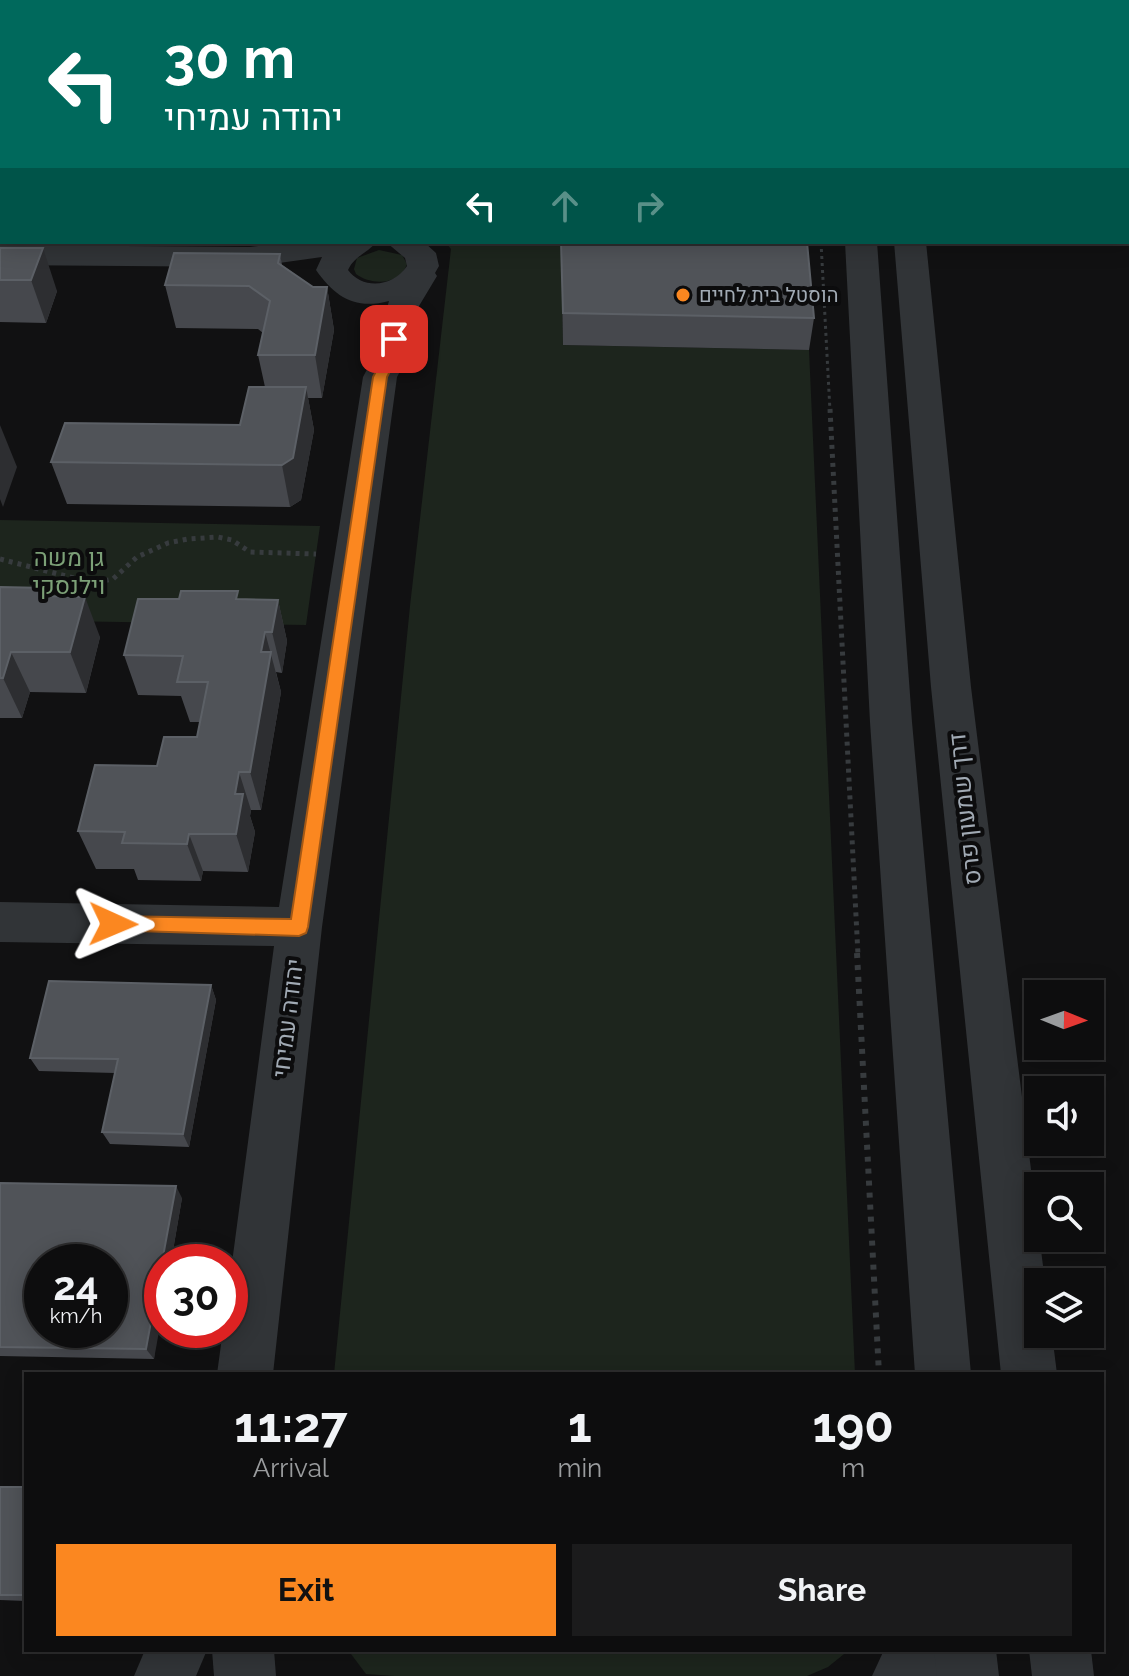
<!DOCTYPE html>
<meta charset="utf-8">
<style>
body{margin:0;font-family:Raleway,Heebo,sans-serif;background:#1b1b1c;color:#f1f3f6;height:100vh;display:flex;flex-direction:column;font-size:30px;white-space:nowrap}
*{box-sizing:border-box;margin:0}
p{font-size:26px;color:#9a9c9e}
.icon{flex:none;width:44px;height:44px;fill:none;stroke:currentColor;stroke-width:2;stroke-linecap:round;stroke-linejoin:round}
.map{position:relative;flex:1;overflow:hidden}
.details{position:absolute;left:24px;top:1372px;width:1080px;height:280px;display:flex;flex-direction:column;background:#0d0d0e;border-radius:0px;box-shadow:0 4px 20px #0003,0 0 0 2px #2d2d2e}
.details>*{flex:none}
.banner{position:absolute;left:0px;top:0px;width:1130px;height:244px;box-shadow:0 4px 20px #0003,0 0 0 2px #2d2d2e;background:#00695c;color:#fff;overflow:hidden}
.needle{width:52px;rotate:91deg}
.tools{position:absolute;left:1024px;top:980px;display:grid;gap:16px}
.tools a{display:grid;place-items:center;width:80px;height:80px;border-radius:0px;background:#0d0d0e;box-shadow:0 4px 20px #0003,0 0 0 2px #2d2d2e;font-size:40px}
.speed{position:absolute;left:24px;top:1244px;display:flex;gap:16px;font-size:40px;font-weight:700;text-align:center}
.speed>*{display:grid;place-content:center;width:104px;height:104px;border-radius:50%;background:#0d0d0e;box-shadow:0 4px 20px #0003,0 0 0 2px #2d2d2e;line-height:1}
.speed small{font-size:20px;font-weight:400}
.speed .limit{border:12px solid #d22;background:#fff;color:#111}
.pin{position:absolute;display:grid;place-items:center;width:68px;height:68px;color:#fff;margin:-34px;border-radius:16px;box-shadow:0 4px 12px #0006}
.me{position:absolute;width:88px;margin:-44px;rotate:91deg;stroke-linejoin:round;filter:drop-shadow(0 0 6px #0008)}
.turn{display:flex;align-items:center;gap:28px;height:168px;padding:0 32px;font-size:36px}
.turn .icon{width:104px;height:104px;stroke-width:2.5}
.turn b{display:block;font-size:56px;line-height:68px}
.lanes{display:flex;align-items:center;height:76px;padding:0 32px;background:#0003;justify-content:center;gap:40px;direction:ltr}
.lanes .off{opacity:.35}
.eta{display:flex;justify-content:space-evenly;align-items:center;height:136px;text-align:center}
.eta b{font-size:48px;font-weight:700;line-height:56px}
.primary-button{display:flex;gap:16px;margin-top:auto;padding:16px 32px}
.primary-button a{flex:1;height:92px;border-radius:0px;background:#fb8720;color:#111;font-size:32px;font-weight:700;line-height:92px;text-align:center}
.primary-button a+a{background:#1b1b1c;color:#f1f3f6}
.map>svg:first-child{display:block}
.green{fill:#1d251d}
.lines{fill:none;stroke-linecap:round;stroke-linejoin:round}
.path-far2{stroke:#373b3e;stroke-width:3;stroke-dasharray:3 4;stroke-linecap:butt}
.path-far1{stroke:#373b3e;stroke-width:5;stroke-dasharray:4 5;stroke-linecap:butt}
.path{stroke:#373b3e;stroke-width:6;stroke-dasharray:5 7;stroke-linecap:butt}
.minor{fill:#313437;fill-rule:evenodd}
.tertiary{fill:#313437;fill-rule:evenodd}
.wall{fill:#46484d}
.shaded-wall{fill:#2d2e31}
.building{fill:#505358;stroke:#5c6066;stroke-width:2;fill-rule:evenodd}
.route{fill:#fb8720;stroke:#a35815;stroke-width:2}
.poi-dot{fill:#fb8720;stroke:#0c0c0d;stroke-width:3}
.labels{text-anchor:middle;stroke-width:8;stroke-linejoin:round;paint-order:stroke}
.far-poi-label{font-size:20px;fill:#a1aab4;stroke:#0c0c0d;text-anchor:start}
.park-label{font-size:24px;fill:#7ca077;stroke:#0c0c0d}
.street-label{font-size:24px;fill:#a1aab4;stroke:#0c0c0d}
</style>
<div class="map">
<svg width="1129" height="1676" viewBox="0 0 1129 1676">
<rect width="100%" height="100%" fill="#111112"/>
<g class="green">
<polygon points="445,242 561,242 563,345 809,350 855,1374 334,1374 410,606 451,249"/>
<path d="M379,250l23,5 5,9c-7,21 -35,22 -51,10l-2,-5 3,-11z"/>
<polygon points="0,520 320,526 306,625 0,620"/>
<polygon points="348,1650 849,1650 828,1667 807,1676 394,1676 366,1674"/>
</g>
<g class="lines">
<polyline class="path-far2" points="821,242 830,411"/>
<g class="path-far1">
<polyline points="830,409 858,955"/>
<polyline points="0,559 93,583 113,579 137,557 168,543 188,539 218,537 232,540 250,552 316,554"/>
</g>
<polyline class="path" points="857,953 879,1374"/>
<g class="minor">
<polygon points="36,0 65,0 35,2"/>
<polygon points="0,12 2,12 0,29"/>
<rect x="1128" y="168" width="1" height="19"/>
<path d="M293,242h83c-9,12 -21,13 -28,28 15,20 45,17 59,-4l-2,-8 -19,-16h38l12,11 3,13 -4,7 2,3 -18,30 -13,54 -9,17 -75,550 -49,447h-56l6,-44h7v-52l44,-332 -274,-4v-40l279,5 84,-530 9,-17 17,-59c-34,9 -54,-4 -73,-31l6,-13 -72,10 -250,-2v-20l250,2z"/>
<polygon points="145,1650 207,1650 196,1676 134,1676"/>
<polygon points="212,1650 274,1650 276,1676 214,1676"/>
<polygon points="884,1650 949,1650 937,1676 872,1676"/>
</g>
<g class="tertiary">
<rect x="834" y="0" width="26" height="2"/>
<polygon points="870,0 896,0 897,2 871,2"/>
<rect x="0" y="25" width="2" height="16"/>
<polygon points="845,242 877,242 912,722 971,1374 915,1374 870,722"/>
<polygon points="894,242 926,242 971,687 1045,1282 1038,1282 1038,1334 1052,1334 1057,1374 1001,1374 931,687"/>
<polygon points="934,1650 996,1650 999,1676 937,1676"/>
<polygon points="1029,1650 1091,1650 1094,1676 1032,1676"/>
</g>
</g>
<g class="wall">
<polygon points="561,242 814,318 809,350 563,345"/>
<polygon points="0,248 57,291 46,323 0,322"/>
<polygon points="280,254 282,265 313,287 327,287 334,330 322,398 308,398 314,430 301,500 290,507 67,504 51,462 240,425 265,387 258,355 263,333 258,329 176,328 165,285"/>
<polygon points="0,587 46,588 50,596 100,637 86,693 30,692 22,718 0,718"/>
<polygon points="240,599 278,600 287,641 282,673 276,672 281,692 261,810 251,810 250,816 255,832 248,872 203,871 201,881 138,880 134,869 96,869 78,831 157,766 197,737 200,722 190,722 181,696 138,695 124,655"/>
<polygon points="211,985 216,1000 189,1147 110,1144 102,1132 115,1073 39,1071 30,1058"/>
<polygon points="0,1183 182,1198 171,1262 162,1262 154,1359 0,1356"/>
<polygon points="0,1487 26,1487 26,1601 0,1600"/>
</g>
<g class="shaded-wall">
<polygon points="43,248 57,291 46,323 31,280"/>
<polygon points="327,287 334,330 322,398 315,355"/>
<polygon points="306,387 314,430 301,500 290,507 282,465"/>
<polygon points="0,425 17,467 3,507 0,499"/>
<polygon points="85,597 100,637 86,693 70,652"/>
<polygon points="278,600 287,641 282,673 272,632"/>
<polygon points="265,632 281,692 261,810 250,772 261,652"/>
<polygon points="11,652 30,692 22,718 3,678"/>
<polygon points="239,772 251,810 250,816 255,832 248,872 236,834 235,794"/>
<polygon points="189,834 203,871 201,881 187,844"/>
<polygon points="211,985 216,1000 189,1147 183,1134"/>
<polygon points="176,1186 182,1198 171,1262 162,1262"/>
<polygon points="162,1262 162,1315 154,1359 146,1349"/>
</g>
<g class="building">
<polygon points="561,242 807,242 814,318 563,313"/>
<polygon points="0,248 43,248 31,280 0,280"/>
<polygon points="174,253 280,254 278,263 313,287 327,287 315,355 258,355 270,301 249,286 165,285"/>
<polygon points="249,387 306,387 293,458 282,465 51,462 65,423 240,425"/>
<polygon points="0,587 46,588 44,596 85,597 70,652 11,652 3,678 0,678"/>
<polygon points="181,591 238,591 236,599 278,600 272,632 265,632 261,652 271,652 250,772 239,772 235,794 243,794 236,834 189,834 187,844 122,843 125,832 78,831 95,765 157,766 164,737 197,737 208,682 177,682 183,656 124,655 138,599 179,599"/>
<polygon points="49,981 211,985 183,1134 102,1132 118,1059 30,1058"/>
<path d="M0,1183l176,3 -30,163 -146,-2zM42,1262h68v68h-68z"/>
<rect x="0" y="1487" width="26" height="108"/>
</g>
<polygon class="route" points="394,334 401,339 396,360 387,377 308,927 306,933 299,936 106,930 103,924 106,918 113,916 291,919 373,377 382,360 387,339"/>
<circle class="poi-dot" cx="683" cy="295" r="8"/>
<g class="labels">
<g class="far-poi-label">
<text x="699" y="302">הוסטל בית לחיים</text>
</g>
<g class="park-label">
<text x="69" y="566">גן משה<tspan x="69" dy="28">וילנסקי</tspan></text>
</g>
<g class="street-label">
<text transform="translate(965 809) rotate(-96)" y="8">דרך שמעון פרס</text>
<text transform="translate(288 1018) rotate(-83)" y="8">יהודה עמיחי</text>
</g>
</g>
</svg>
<div class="tools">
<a><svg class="needle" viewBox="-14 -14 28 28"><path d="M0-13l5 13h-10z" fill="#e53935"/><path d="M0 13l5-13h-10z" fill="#9a9c9e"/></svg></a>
<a><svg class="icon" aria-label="sound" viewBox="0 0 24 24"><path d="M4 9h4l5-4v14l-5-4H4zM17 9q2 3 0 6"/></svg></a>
<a><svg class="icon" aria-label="search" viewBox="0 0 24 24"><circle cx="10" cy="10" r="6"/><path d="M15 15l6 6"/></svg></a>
<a><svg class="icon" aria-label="layers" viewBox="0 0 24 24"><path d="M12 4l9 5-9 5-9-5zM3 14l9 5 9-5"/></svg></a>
</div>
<div class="speed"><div>24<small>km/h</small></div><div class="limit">30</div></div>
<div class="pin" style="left:394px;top:339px;background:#d93025"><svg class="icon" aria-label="arrive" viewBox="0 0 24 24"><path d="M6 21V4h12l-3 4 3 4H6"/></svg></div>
<svg class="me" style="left:113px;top:924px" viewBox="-20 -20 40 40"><path d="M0-17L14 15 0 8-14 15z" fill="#fb8720" stroke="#fff" stroke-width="4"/></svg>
<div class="banner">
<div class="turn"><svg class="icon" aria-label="left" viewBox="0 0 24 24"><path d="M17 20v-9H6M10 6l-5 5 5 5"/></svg><div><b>30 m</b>יהודה עמיחי</div></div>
<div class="lanes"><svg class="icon" aria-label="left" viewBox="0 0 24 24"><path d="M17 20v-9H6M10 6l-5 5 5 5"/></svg><svg class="icon off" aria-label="ahead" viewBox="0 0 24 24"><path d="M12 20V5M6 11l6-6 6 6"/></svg><svg class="icon off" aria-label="right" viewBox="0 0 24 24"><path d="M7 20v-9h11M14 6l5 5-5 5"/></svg></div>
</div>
<section class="details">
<div class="eta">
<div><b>11:27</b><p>Arrival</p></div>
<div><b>1</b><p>min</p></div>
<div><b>190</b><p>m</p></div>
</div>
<div class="primary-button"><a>Exit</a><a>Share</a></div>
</section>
</div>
